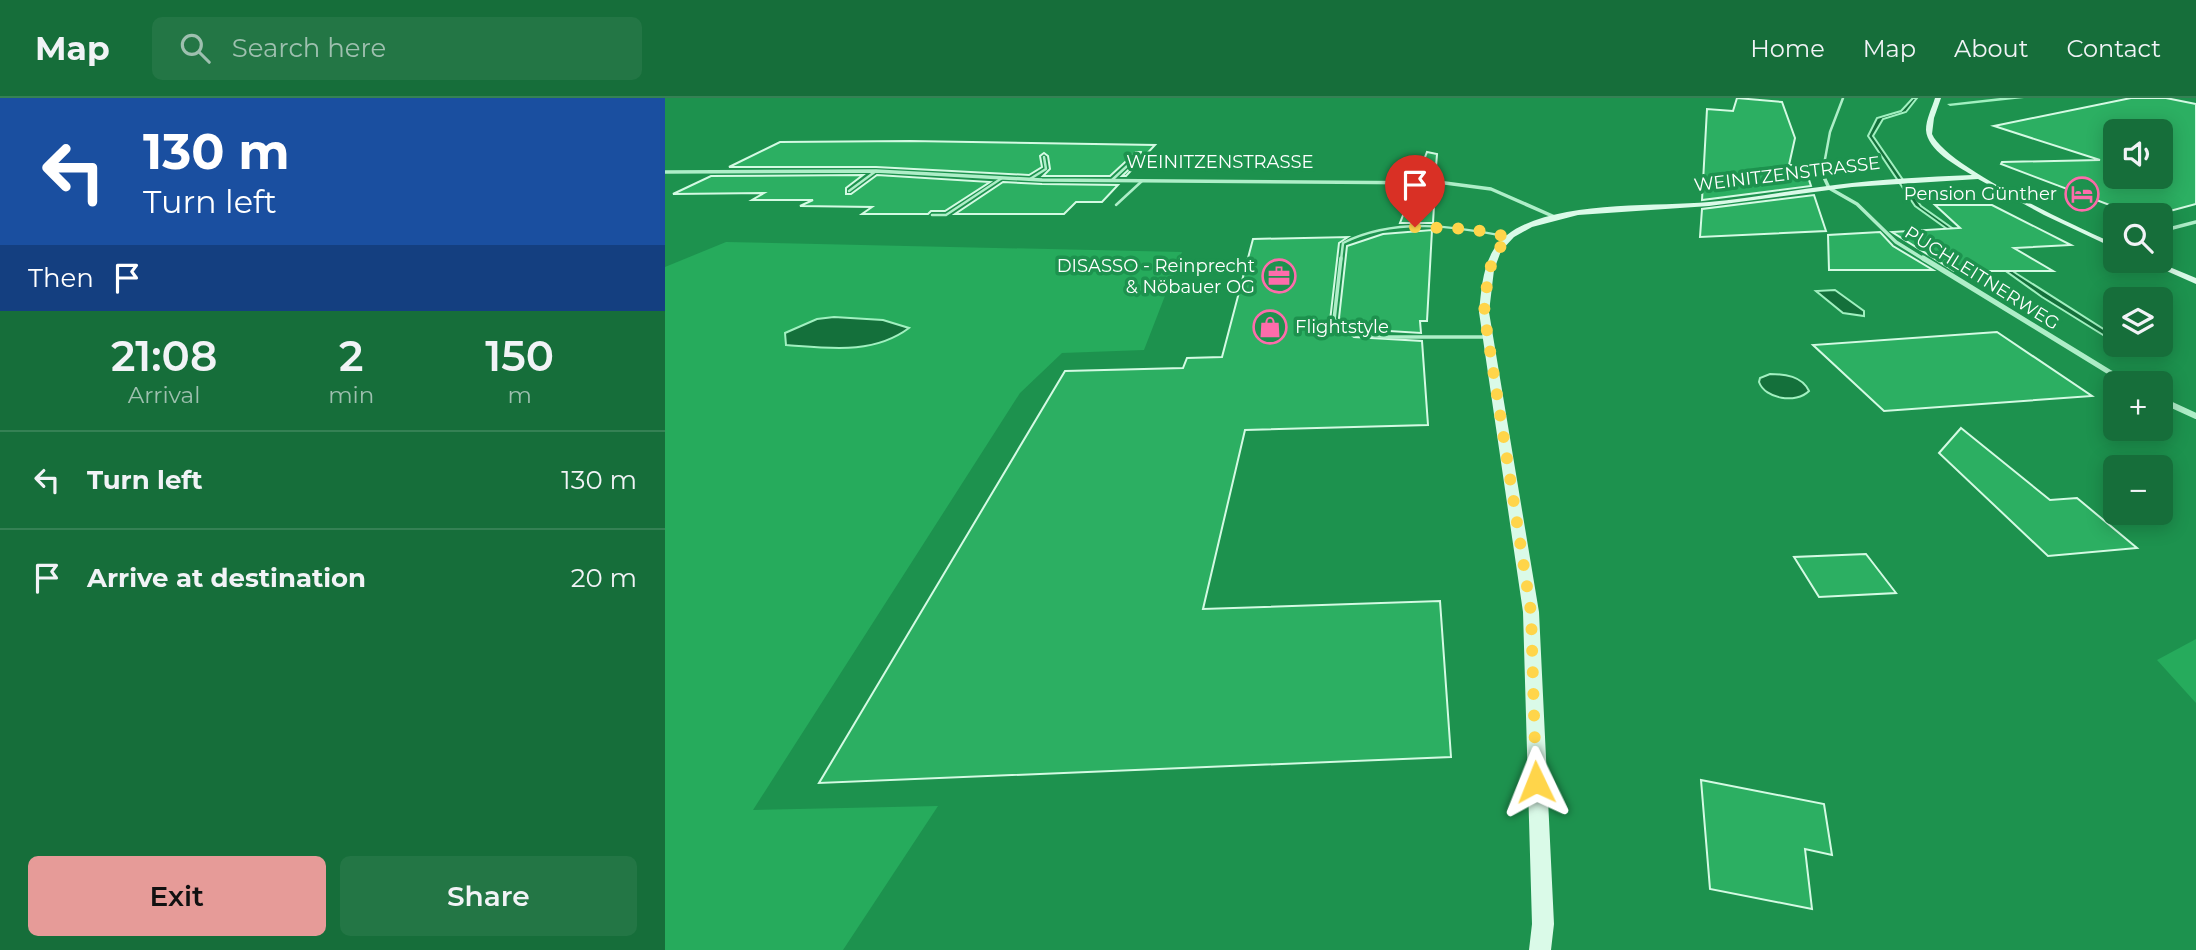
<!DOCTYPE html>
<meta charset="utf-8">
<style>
body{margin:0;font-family:Montserrat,sans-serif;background:#237645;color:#f1f3f6;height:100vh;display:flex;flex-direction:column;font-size:26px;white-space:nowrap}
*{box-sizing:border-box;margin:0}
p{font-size:23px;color:#9ec0af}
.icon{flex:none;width:38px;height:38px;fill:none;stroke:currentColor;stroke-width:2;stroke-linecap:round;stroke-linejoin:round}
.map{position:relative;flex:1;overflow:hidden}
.side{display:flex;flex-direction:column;background:#166e3a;width:665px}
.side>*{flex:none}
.guide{background:#1a4fa0;color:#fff;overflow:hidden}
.tools{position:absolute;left:1438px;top:21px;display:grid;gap:14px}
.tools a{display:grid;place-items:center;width:70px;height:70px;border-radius:10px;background:#166e3a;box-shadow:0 4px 18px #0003;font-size:35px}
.pin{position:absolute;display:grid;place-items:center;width:60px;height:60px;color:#fff;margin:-72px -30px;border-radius:50% 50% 50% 0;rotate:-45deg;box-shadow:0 0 7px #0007}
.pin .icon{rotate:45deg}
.me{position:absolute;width:77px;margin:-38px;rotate:358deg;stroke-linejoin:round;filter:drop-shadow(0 0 5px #0008)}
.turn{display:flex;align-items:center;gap:24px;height:147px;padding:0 28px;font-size:32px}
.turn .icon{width:91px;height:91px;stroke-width:2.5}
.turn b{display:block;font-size:49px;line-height:60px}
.then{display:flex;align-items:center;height:66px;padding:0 28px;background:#0003;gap:14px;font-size:26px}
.eta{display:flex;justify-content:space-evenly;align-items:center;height:119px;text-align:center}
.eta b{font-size:42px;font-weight:600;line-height:49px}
.primary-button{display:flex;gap:14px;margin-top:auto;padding:14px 28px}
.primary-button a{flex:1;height:80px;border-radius:10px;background:#e69b98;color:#111;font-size:28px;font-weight:600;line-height:80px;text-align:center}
.primary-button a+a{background:#237645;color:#f1f3f6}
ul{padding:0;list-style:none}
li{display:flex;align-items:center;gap:21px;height:98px;padding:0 28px;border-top:2px solid #358154}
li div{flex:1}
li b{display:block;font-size:26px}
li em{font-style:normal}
header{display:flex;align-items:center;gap:42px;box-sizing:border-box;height:98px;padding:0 35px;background:#166e3a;border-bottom:2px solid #358154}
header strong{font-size:33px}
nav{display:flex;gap:38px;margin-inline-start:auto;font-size:24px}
.search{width:490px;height:63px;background:#237645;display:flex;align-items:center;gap:18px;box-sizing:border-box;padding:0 24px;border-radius:10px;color:#9ec0af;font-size:26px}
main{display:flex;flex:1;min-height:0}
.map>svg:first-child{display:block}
.green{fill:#26ab5c}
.water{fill:#14703b;stroke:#a1f0c0;stroke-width:2}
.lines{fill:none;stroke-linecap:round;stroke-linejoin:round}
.stream{fill:#a1f0c0;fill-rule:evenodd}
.building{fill:#2caf62;stroke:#d4fae3;stroke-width:2;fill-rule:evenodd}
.service-far1{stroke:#aeeec8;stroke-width:2.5}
.service{stroke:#aeeec8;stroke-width:3.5}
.minor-far3{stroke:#aeeec8;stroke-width:2.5}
.minor-far2{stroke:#aeeec8;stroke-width:3.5}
.minor-far1{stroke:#aeeec8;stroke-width:5}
.minor{stroke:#aeeec8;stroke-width:6}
.secondary{fill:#dafae8;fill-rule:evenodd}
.route{stroke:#ffd54a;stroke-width:12;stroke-dasharray:0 21.6}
.labels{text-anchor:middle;stroke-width:7;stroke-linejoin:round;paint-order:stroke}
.far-street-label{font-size:18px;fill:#fff;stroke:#1d924e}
.far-poi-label{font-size:18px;fill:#fff;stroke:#1d924e;text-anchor:end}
</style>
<header>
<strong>Map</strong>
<div class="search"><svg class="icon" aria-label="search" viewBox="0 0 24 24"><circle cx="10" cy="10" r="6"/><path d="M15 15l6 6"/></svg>Search here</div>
<nav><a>Home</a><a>Map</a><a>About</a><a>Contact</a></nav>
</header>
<main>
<section class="side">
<div class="guide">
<div class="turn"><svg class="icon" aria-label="left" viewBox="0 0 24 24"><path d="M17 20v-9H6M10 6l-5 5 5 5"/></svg><div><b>130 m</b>Turn left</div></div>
<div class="then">Then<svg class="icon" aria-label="arrive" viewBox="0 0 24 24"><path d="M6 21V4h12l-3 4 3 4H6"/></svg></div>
</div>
<div class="eta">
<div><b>21:08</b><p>Arrival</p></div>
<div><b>2</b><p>min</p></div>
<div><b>150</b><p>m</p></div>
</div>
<ul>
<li><svg class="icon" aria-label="left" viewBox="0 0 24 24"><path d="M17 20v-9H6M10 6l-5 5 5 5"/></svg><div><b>Turn left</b></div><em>130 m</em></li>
<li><svg class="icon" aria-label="arrive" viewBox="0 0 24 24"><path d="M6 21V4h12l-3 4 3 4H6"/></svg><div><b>Arrive at destination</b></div><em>20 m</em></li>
</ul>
<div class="primary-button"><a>Exit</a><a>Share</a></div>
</section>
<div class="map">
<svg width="1531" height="852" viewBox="0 0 1531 852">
<rect width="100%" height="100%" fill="#1d924e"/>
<g class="green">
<polygon points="61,144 517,154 479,252 397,255 355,295 88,712 273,708 178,852 0,852 0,169"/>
<polygon points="1531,541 1531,605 1492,562"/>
</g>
<g class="water">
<polygon points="1248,0 1252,0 1241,14 1218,21 1208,38 1256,108 1352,176 1451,239 1451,245 1377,199 1250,108 1203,38 1212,20 1236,13"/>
<polygon points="1170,192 1199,213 1199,218 1178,215 1151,193"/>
<path d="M169,219l49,3 26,8c-36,27 -81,20 -123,17l-1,-12 32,-14z"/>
<path d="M1105,276c15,0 32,2 39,17 -13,13 -44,8 -50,-9l1,-4z"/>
</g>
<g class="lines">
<polygon class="stream" points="1335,0 1359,0 1285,8 1282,6"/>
</g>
<g class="building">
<polygon points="1072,0 1117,4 1130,40 1124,67 1139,67 1146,88 1037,102 1042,11 1068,13"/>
<path d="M1466,0h35l30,6v100l-41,11h-19l-135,-51 1,-2 98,-2 -106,-34zM1451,33h45v46h-45z"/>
<polygon points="245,43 490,47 461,78 457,78 477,59 476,54 471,54 445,78 378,78 385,71 383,58 379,55 375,58 377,69 364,77 211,69 64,69 115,44"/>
<polygon points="762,54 772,56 770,81 752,80"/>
<polygon points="198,77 181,90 181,96 186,96 212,77 325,84 280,113 266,113 263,116 197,116 207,109 135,108 148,102 87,102 99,95 8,96 46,78"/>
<polygon points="338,84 377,86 453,87 437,104 411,104 399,116 290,116"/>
<polygon points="749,89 770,89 768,125 735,125"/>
<polygon points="1149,97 1161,133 1035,139 1037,111"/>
<polygon points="1270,107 1327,107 1406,147 1349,150 1388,173 1289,173 1227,134 1295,130"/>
<polygon points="767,132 762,223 755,223 756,235 691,231 674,220 682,148 718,136"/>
<polygon points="1215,134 1228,148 1268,172 1164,172 1163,137"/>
<polygon points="683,139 674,145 665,223 689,239 757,243 763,327 580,332 538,511 775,503 786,659 154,685 400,273 518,270 522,260 557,259 588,141"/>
<polygon points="1332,234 1427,298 1219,313 1148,247"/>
<polygon points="1296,330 1385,402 1412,400 1472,450 1383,458 1274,355"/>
<polygon points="1201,456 1231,495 1154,499 1129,459"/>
<polygon points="1036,682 1159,706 1167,757 1140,751 1147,811 1045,791"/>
</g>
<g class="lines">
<g class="service-far1">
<polyline points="365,81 381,71 379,59"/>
<polyline points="447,82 474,57"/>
<polyline points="184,93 211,73"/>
<polyline points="451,107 477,83"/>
<polyline points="267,117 281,117 337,80"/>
<path d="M676,162l2,-17c52,-26 111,-17 166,-6"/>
</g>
<polyline class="service" points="676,160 669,222 690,235 722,239 822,239"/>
<polyline class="minor-far3" points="1158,72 1165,34 1178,0"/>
<g class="minor-far2">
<polyline points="1158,70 1157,75 1164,90 1192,106 1231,144 1260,162"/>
<polyline points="0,74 211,73 377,82 780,85 826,91 892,120"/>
<polyline points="1496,133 1531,124"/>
</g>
<polyline class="minor-far1" points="1258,160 1449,277"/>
<g class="minor">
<polyline points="1447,276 1462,285"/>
<polyline points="1496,302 1531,318"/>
</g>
<g class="secondary">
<path d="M1270,0h6l-7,20 -2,16c14,33 147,94 184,110v5l-72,-34 -66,-36 -126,8 -143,19 -131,9 -46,12 -18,10 -13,14 -7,19 -5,42 50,300 15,312 -3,26h-22l3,-26 -9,-312 -44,-300c3,-27 4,-59 28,-77 45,-35 146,-28 202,-33 42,-4 84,-12 126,-17 45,-6 91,-8 137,-10 -15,-9 -45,-25 -46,-45 0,-11 6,-22 9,-32z"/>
<polygon points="1479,163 1490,163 1531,180 1531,186"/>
</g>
</g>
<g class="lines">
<path class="route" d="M750,129l56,2 38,8c-23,23 -21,44 -25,75l47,300 5,170"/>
</g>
<defs>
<symbol id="hotel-ring" viewBox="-11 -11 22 22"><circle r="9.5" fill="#1d924e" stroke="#fe6cab" stroke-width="1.5"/><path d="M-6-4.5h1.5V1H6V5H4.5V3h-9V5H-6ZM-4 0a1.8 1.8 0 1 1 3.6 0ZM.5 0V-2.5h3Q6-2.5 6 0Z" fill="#fe6cab"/></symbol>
<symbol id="office-ring" viewBox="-11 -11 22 22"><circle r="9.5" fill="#1d924e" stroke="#fe6cab" stroke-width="1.5"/><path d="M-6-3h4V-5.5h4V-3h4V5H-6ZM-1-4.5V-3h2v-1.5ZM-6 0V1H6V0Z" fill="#fe6cab"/></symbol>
<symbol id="shop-ring" viewBox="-11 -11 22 22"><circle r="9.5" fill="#1d924e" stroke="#fe6cab" stroke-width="1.5"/><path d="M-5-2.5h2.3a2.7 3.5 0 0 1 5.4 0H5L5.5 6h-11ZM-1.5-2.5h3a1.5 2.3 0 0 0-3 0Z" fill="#fe6cab"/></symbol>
</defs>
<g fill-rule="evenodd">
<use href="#hotel-ring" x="1398" y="77" width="38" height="38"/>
<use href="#office-ring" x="595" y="159" width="38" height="38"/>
<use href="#shop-ring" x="586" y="210" width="38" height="38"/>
</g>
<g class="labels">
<g class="far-street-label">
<text x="555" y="70">WEINITZENSTRASSE</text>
<text transform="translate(1122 76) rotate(-7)" y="6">WEINITZENSTRASSE</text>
<text transform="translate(1317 180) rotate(32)" y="6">PUCHLEITNERWEG</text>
</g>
<g class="far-poi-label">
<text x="1392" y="102">Pension Günther</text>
<text x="590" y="174">DISASSO - Reinprecht<tspan x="590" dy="21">&amp; Nöbauer OG</tspan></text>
<text x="630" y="235" text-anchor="start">Flightstyle</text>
</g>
</g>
</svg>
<div class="tools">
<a><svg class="icon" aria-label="sound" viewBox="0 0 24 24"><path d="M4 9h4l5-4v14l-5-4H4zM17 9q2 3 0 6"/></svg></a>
<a><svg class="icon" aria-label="search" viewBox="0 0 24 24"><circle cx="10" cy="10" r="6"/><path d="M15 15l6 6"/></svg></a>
<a><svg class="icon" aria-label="layers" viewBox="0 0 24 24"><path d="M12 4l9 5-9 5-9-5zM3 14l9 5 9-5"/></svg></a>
<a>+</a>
<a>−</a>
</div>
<div class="pin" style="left:750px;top:129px;background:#d93025"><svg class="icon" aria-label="arrive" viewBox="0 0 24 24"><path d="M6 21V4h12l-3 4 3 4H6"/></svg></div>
<svg class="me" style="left:871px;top:684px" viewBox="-20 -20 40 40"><path d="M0-17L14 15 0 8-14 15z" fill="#ffd54a" stroke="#fff" stroke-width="4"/></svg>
</div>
</main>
